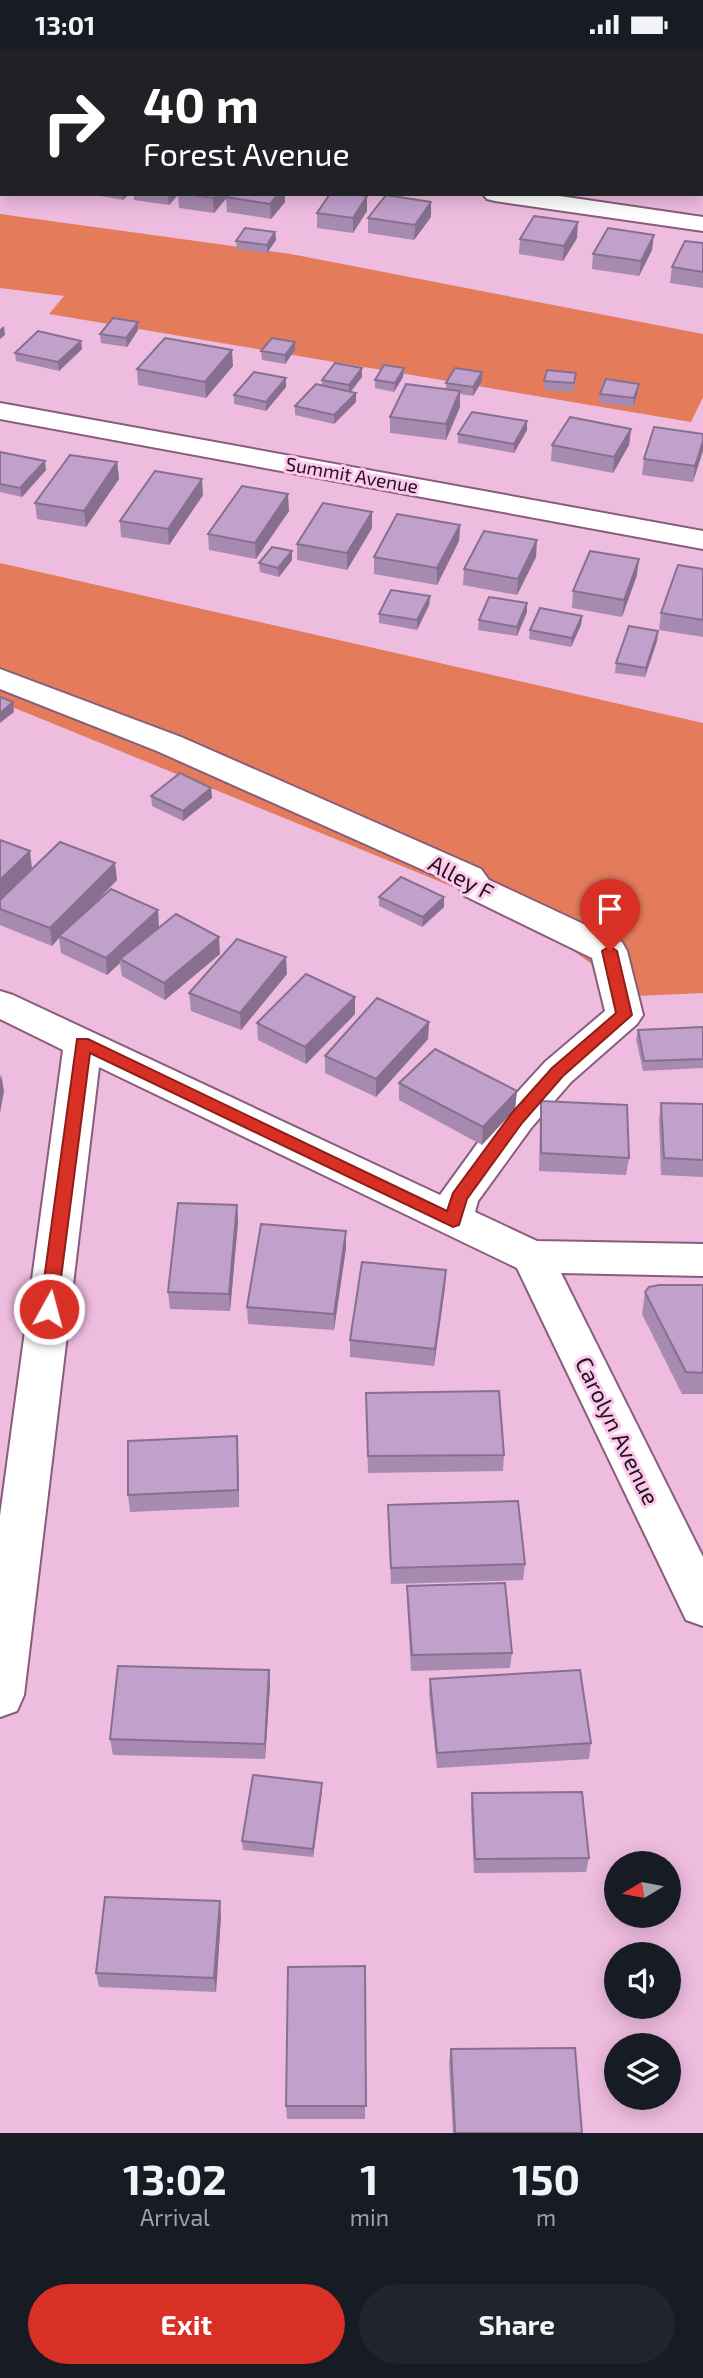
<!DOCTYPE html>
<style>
body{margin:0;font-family:"Exo 2",sans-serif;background:#20242c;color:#f1f3f6;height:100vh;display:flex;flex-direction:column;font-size:26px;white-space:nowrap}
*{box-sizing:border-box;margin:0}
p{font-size:23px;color:#9ea1a6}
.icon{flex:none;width:38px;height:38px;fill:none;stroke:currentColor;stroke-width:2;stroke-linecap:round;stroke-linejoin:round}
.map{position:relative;height:2084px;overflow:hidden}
.side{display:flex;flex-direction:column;background:#171b24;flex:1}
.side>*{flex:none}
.hud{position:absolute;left:0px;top:0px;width:704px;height:147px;box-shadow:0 4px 18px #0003;background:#202124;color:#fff;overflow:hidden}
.needle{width:46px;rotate:260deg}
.buttons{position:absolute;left:604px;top:1802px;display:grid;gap:14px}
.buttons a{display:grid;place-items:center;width:77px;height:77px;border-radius:50%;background:#171b24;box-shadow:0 4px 18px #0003;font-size:35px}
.pin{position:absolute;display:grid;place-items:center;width:60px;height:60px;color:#fff;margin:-72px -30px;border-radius:50% 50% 50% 0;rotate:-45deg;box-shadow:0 0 7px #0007}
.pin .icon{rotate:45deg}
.me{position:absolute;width:77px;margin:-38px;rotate:7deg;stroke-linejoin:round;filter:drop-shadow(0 0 5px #0008)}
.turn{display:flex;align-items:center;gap:24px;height:147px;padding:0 28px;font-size:32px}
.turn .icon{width:91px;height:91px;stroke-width:2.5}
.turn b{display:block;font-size:49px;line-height:60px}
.eta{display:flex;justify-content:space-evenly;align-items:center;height:119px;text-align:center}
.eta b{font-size:42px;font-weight:700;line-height:49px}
.action{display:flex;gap:14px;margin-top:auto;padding:14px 28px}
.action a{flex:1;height:80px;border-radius:42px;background:#d93025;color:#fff;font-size:28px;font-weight:700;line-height:80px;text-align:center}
.action a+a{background:#20242c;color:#f1f3f6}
.status{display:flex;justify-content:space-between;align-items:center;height:49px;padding:0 35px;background:#171b24;direction:ltr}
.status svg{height:19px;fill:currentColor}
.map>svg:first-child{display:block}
.green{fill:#e47c5c}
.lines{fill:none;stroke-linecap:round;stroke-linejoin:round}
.minor-casing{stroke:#885c7b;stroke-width:4}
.minor{fill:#fff;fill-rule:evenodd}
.wall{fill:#a68aaf}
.shaded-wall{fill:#87708f}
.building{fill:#c1a0cc;stroke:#87708f;stroke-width:2}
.route{fill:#d93025;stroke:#8d1f18;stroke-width:2}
.labels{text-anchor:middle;stroke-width:6;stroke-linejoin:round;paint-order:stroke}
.far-street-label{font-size:19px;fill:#251320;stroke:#fcc9ec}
.street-label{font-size:23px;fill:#251320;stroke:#fcc9ec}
</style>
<div class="status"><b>13:01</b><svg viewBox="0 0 49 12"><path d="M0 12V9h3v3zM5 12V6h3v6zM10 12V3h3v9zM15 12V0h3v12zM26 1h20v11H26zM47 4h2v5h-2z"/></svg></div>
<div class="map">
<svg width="703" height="2084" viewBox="0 0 703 2084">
<rect width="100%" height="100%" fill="#eebcdf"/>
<g class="green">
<polygon points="0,0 703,0 703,53 702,2 2,2 2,24"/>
<polygon points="0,165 291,205 703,285 703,348 691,373 49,265 64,247 0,239"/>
<polygon points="0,514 703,674 703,944 637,947 524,867 0,653"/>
</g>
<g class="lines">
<defs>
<g id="minor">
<rect x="0" y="82" width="2" height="14"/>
<polygon points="483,145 546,145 703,168 703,182 495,152 487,150"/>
<polygon points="0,354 703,482 703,500 0,370"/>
<polygon points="0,620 181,688 481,820 489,831 622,893 627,902 643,966 637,975 571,1033 531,1079 478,1152 475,1163 537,1192 703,1195 703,1227 561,1224 703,1508 703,1577 686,1571 517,1219 99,1018 24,1646 17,1662 0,1668 0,1467 63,1001 0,970 0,942 13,946 440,1146 503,1059 545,1013 605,962 592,909 465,847 457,836 157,702 0,640"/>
</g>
</defs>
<use href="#minor" class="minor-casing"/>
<use href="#minor" class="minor"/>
</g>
<g class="wall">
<rect x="702" y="94" width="1" height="47"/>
<polygon points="89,145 129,145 123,151"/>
<polygon points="134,145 285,145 285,153 271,170 227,163 226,149 214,164 179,159 178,146 169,156 134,151"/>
<polygon points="367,147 367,162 353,184 317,179 317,164"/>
<polygon points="431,168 414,191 368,184 368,169"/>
<polygon points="275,183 276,191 267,204 237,200 236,192"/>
<polygon points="577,189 563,212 519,205 520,190"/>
<polygon points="703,194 703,239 670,234 672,218"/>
<polygon points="652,201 639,227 592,220 593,205"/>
<polygon points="138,273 138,281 127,298 101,294 100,285"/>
<polygon points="81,292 82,300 59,322 16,312 15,304"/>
<polygon points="295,293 295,301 285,315 262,311 261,302"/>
<polygon points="233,317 206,349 138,336 137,320"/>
<polygon points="362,319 362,328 351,343 356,353 334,375 295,366 295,357 322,336 322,331"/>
<polygon points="404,319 403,328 394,343 375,339 375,331"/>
<polygon points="482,323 482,332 473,347 460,345 460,358 446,391 390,384 390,368 446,340 446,334"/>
<polygon points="576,324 573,343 544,341 544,332"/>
<polygon points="286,329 286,338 266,362 234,355 234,346"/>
<polygon points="638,343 633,358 599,354 600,345"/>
<polygon points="527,372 527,381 514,404 458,394 458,385"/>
<polygon points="631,380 629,396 613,424 551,412 552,396"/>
<polygon points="703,385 693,433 642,426 644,410"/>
<polygon points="0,403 46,421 22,448 0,443"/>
<polygon points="117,413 119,430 86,478 37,470 35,454"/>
<polygon points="203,446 169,496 121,488 120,472"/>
<polygon points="289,462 256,510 209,501 208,485"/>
<polygon points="460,476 459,492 437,536 374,525 374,508"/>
<polygon points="372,479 347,521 297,511 297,495"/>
<polygon points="536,508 517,546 463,536 464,520"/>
<polygon points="292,511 279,528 260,523 259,514"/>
<polygon points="703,520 703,588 659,581 661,564"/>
<polygon points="637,526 622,568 572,559 573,542"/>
<polygon points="430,547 429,556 417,581 379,574 379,565"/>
<polygon points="527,554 527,563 517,587 478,581 479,571"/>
<polygon points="582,567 581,576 571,598 529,590 530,581"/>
<polygon points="658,582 657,592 645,628 615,624 616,614"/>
<polygon points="211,739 212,749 183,772 152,757 151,747"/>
<polygon points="117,831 85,864 159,878 220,905 165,951 122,927 120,914 107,926 61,904 59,889 52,897 0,876 0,851"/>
<polygon points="379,848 444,848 444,858 422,878 379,857"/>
<polygon points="287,925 241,981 191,962 189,944"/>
<polygon points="355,965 306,1015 258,991 257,974"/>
<polygon points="429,973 428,990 376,1048 325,1024 325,1007"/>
<polygon points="703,978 703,1019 643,1022 636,990 638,981"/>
<polygon points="399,1034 517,1042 515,1060 482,1096 399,1051"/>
<polygon points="541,1052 629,1109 626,1126 539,1122 540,1069"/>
<polygon points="661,1054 703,1055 703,1128 661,1126 659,1071"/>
<polygon points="237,1156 238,1173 230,1262 170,1260 168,1243"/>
<polygon points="346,1199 334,1281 248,1275 247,1258"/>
<polygon points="703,1236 703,1345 682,1345 642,1265 645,1243"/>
<polygon points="445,1238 434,1317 350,1308 350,1291"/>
<polygon points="366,1344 504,1406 503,1422 368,1424"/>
<polygon points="238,1404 239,1458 130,1463 128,1446"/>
<polygon points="388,1456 525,1515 523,1531 391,1535 388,1473"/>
<polygon points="407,1537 512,1604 510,1619 411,1622 407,1553"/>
<polygon points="269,1621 270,1636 265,1710 113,1706 110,1690"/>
<polygon points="430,1630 591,1694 589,1710 437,1719 429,1645"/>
<polygon points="322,1734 322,1742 313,1808 243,1801 242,1792"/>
<polygon points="472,1744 589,1809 586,1823 474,1824 471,1759"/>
<polygon points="221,1867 216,1943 99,1938 96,1924"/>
<polygon points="365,1917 365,2070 287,2070 286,2057"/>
<polygon points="451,2000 582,2084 453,2084 449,2014"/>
</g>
<g class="shaded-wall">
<polygon points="2,119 2,136 0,138 0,121"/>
<polygon points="123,145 129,145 123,151"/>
<polygon points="168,145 178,145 178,146 169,156"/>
<polygon points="216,145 230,145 214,164 213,149"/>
<polygon points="278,145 285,145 285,153 271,170 270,155"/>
<polygon points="367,147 367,162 353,184 353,169"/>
<polygon points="431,153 431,168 414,191 415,176"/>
<polygon points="578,173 577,189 563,212 564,197"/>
<polygon points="275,183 276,191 267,204 267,196"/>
<polygon points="654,186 652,201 639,227 641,212"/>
<polygon points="138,273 138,281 127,298 126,289"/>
<polygon points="4,277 5,286 0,290 0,280"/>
<polygon points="81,292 82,300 59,322 58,313"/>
<polygon points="295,293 295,301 285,315 285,306"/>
<polygon points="232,301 233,317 206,349 205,333"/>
<polygon points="362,319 362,328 349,344 349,336"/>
<polygon points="404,319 403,328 394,343 395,334"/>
<polygon points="482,323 482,332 473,347 473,338"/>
<polygon points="286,329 286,338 266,362 266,353"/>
<polygon points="639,335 638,343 633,358 634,349"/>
<polygon points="460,342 460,358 446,391 446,375"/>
<polygon points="356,344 356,353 334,375 334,366"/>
<polygon points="527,372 527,381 514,404 514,395"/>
<polygon points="631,380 629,396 613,424 614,408"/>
<polygon points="703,392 703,402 693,433 695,417"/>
<polygon points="45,412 46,421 22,448 20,439"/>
<polygon points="117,413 119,430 86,478 84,462"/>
<polygon points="202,430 203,446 169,496 168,480"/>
<polygon points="288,445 289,462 256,510 255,494"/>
<polygon points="372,463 372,479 347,521 347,504"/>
<polygon points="460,476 459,492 437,536 437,519"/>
<polygon points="537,491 536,508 517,546 518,530"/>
<polygon points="292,502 292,511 279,528 278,519"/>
<polygon points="639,510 637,526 622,568 624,551"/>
<polygon points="430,547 429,556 417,581 417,571"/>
<polygon points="527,554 527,563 517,587 517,578"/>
<polygon points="582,567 581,576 571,598 572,589"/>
<polygon points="658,582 657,592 645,628 646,619"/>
<polygon points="13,653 14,663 0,674 0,664"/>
<polygon points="211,739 212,749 183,772 183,762"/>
<polygon points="30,802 32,819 0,851 0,831"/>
<polygon points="115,814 117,831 61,888 59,887 59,889 52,897 50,879"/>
<polygon points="444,848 444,858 422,878 423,868"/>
<polygon points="158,861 159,878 120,910 120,914 107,926 106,909"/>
<polygon points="219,888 220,905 165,951 164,934"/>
<polygon points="286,908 287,925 241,981 240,964"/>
<polygon points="355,948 355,965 306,1015 305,998"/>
<polygon points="429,973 428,990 376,1048 376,1030"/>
<polygon points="1,1025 4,1042 0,1064 0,1031"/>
<polygon points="517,1042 515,1060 482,1096 483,1078"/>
<polygon points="237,1156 238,1173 230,1262 229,1245"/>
<polygon points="346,1182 346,1199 334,1281 334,1265"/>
<polygon points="446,1221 445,1238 434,1317 435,1300"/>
<polygon points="237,1387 238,1404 239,1458 238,1441"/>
<polygon points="269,1621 270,1636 265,1710 265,1695"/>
<polygon points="322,1734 322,1742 313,1808 313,1800"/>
<polygon points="220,1852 221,1867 216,1943 214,1929"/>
</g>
<g class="building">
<polygon points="0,32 2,33 2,54 0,54"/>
<rect x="702" y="94" width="1" height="32"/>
<polygon points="0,107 2,107 2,119 0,121"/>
<polygon points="188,145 216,145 213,149"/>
<polygon points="229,145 278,145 270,155 226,148"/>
<polygon points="330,145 355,145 367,147 353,169 317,164"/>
<polygon points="386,146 431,153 415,176 368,169"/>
<polygon points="534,167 578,173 564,197 520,190"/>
<polygon points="245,179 275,183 267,196 236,192"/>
<polygon points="608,179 654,186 641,212 593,205"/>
<polygon points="685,192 703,194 703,223 672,218"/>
<polygon points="113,269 138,273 126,289 100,285"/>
<polygon points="38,282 81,292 58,313 15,304"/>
<polygon points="165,289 232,301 205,333 137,320"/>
<polygon points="272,289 295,293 285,306 261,302"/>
<polygon points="335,314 362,319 349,336 322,331"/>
<polygon points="384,316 404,319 395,334 375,331"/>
<polygon points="455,319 482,323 473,338 446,334"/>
<polygon points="547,321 576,324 574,334 544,332"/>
<polygon points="254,323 286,329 266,353 234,346"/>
<polygon points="606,330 639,335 634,349 600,345"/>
<polygon points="316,335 356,344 334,366 295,357"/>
<polygon points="406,335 460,342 446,375 390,368"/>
<polygon points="472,363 527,372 514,395 458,385"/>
<polygon points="570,368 631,380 614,408 552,396"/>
<polygon points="654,378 703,385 703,392 695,417 644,410"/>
<polygon points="0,403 45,412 20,439 0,435"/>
<polygon points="70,406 117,413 84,462 35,454"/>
<polygon points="155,422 202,430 168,480 120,472"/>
<polygon points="242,437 288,445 255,494 208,485"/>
<polygon points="323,454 372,463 347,504 297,495"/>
<polygon points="397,465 460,476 437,519 374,508"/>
<polygon points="484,482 537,491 518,530 464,520"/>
<polygon points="272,498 292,502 278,519 259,514"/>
<polygon points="590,502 639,510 624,551 573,542"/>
<polygon points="678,516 703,520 703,571 661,564"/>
<polygon points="391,541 430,547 417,571 379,565"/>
<polygon points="489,548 527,554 517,578 479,571"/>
<polygon points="540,559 582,567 572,589 530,581"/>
<polygon points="629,577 658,582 646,619 616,614"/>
<polygon points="0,648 13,653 0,664"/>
<polygon points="180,724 211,739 183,762 151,747"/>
<polygon points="0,791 30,802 0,831"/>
<polygon points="60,793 115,814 50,879 0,860 0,851"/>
<polygon points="401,828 444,848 423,868 379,848"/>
<polygon points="111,840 158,861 106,909 59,887"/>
<polygon points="176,865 219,888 164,934 120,910"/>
<polygon points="237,890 286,908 240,964 189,944"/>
<polygon points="306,925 355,948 305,998 257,974"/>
<polygon points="377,949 429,973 376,1030 325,1007"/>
<polygon points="703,978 703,1010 644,1012 638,981"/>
<polygon points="435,1000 517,1042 483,1078 399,1034"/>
<polygon points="541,1052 627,1056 629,1109 541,1104"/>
<polygon points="661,1054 703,1055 703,1111 664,1109"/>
<polygon points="178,1154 237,1156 229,1245 168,1243"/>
<polygon points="261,1175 346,1182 334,1265 247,1258"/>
<polygon points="362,1213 446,1221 435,1300 350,1291"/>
<polygon points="659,1236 703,1236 703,1324 686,1323 645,1243 649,1238"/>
<polygon points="499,1342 504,1406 368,1407 366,1344"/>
<polygon points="237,1387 238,1441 128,1446 128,1392"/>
<polygon points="518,1452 525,1515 391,1519 388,1456"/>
<polygon points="505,1534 512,1604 412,1606 407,1537"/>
<polygon points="118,1617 269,1621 265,1695 110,1690"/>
<polygon points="580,1621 591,1694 437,1704 430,1630"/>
<polygon points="253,1726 322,1734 313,1800 242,1792"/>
<polygon points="582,1743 589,1809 475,1810 472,1744"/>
<polygon points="105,1848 220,1852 214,1929 96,1924"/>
<polygon points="365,1917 366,2057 286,2057 288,1918"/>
<polygon points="575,1999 582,2084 455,2084 451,2000"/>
</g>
<polygon class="route" points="610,897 617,902 632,966 563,1027 522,1074 467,1150 459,1176 453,1178 90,1004 57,1260 55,1265 42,1265 40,1260 77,990 88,990 447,1162 453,1144 511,1065 552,1019 616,964 602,902"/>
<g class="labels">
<g class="far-street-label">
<text transform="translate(352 426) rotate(10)" y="7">Summit Avenue</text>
</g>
<g class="street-label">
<text transform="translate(461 829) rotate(28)" y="8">Alley F</text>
<text transform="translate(617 1382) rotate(64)" y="8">Carolyn Avenue</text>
</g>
</g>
</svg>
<div class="buttons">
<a><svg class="needle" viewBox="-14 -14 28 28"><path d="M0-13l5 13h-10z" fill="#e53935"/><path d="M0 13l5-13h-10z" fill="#9ea1a6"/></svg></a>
<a><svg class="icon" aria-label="sound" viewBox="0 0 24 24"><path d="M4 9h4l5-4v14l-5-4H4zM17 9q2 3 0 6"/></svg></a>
<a><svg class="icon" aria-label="layers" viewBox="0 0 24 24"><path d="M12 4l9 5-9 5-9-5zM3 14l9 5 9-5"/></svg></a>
</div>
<div class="pin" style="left:610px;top:902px;background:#d93025"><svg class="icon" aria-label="arrive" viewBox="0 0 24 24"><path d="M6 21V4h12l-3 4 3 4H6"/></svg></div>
<svg class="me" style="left:49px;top:1260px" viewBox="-20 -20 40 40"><circle r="17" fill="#d93025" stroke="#fff" stroke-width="3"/><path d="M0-11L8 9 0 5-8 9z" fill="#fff"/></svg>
<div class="hud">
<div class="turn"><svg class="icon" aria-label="right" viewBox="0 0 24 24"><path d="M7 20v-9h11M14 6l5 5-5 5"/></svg><div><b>40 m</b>Forest Avenue</div></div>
</div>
</div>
<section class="side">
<div class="eta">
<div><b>13:02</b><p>Arrival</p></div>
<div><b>1</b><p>min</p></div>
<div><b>150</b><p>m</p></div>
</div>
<div class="action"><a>Exit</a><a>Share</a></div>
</section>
